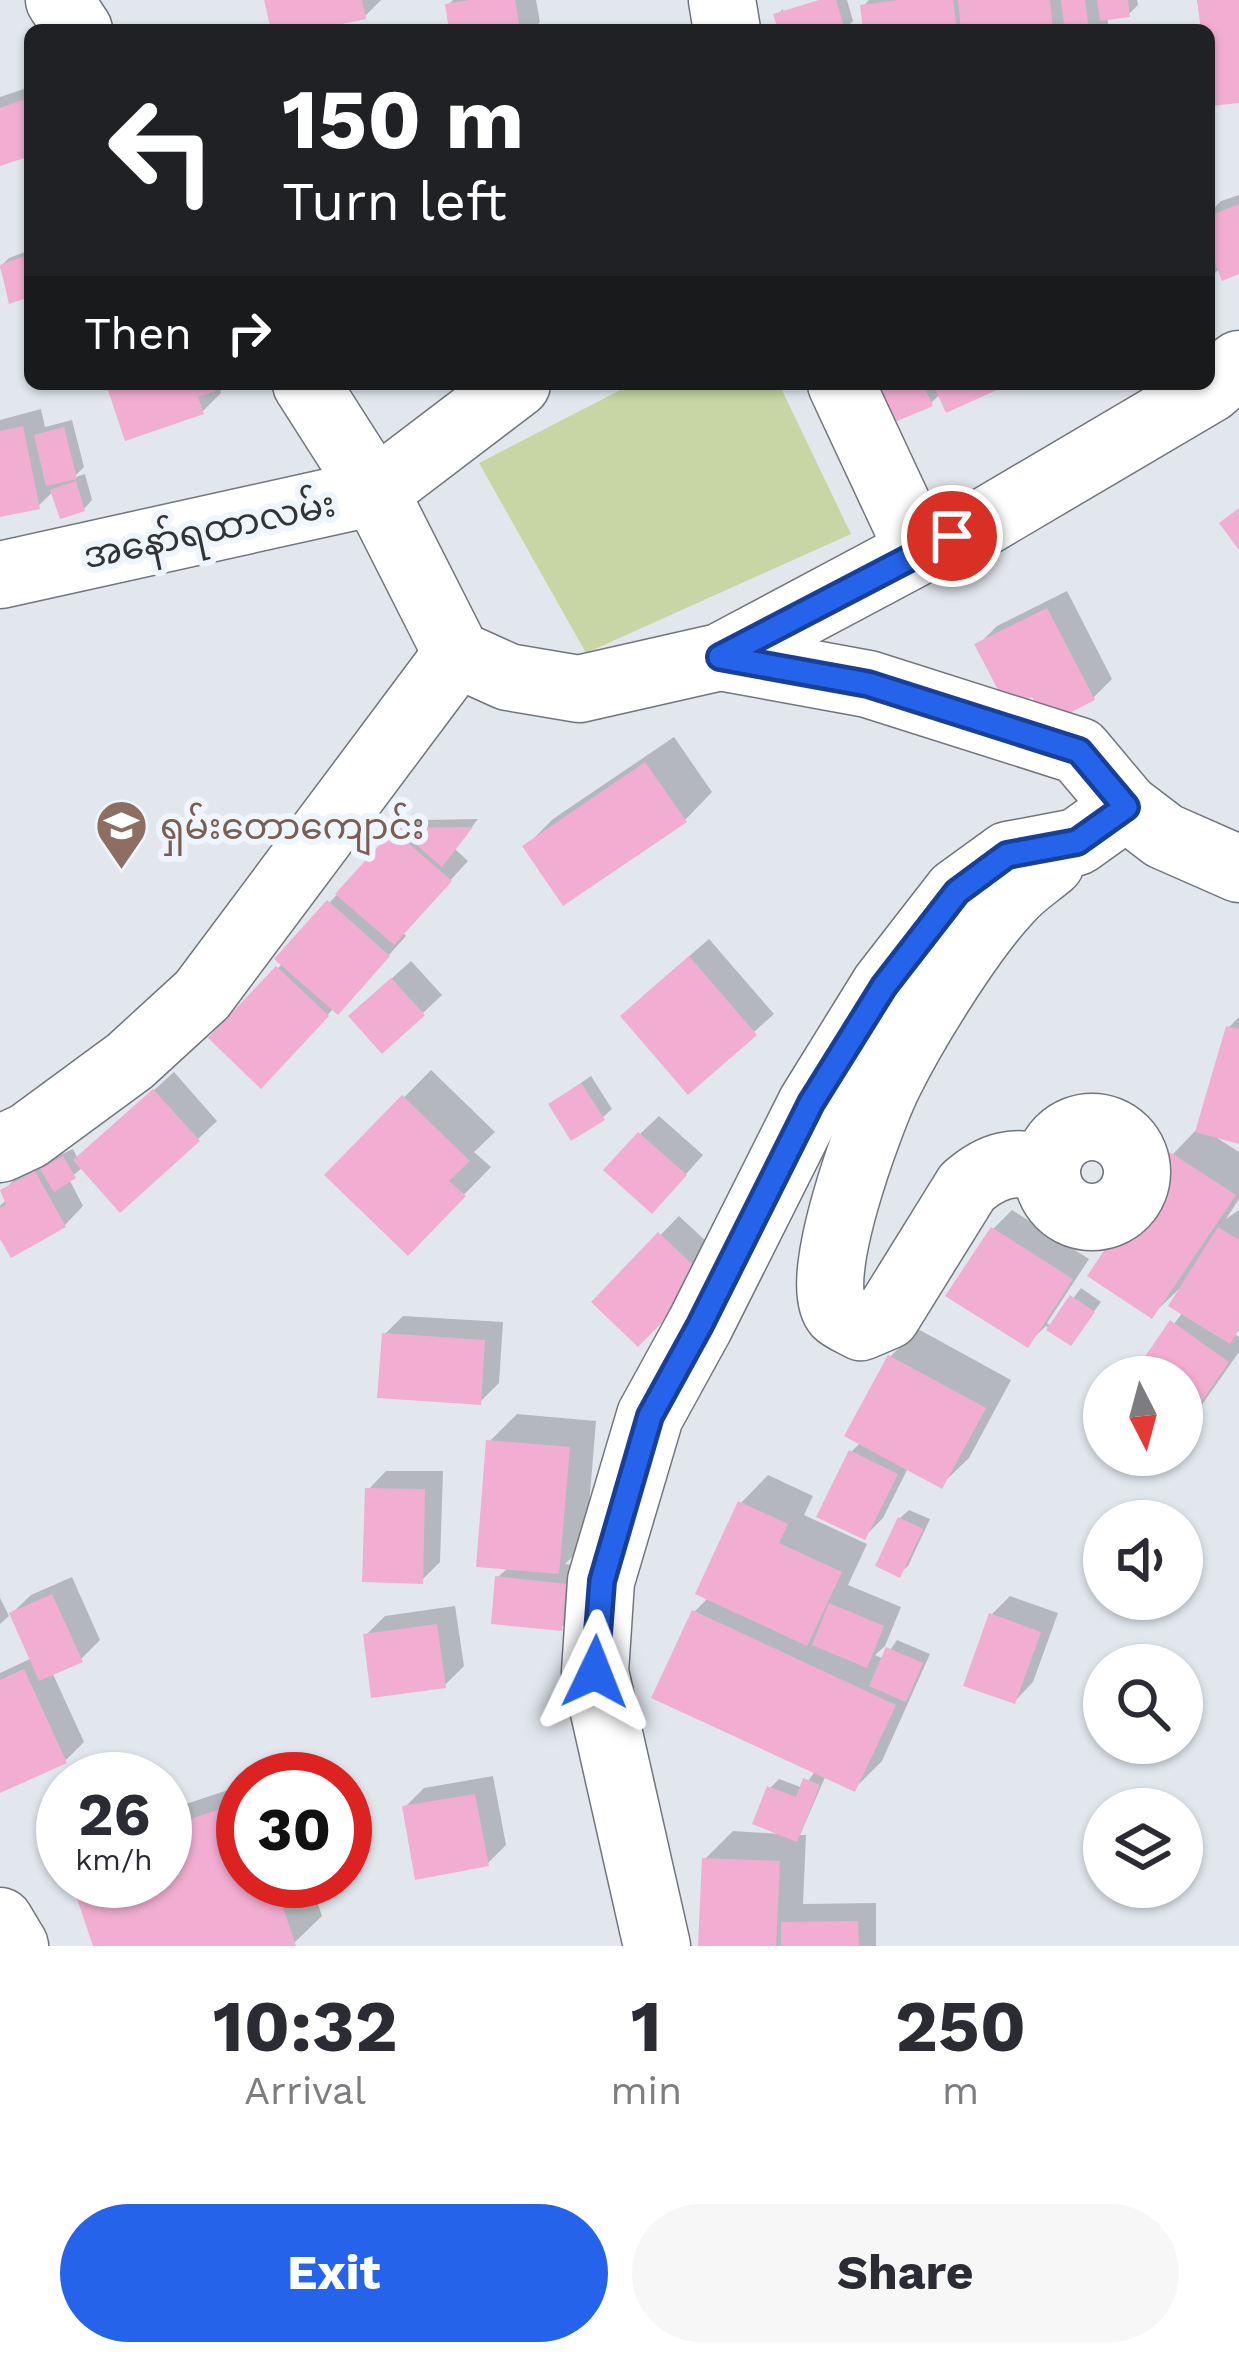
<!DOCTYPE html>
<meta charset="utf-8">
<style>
body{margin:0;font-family:"Work Sans","Noto Sans Myanmar",sans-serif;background:#f7f7f7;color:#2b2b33;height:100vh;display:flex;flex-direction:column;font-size:45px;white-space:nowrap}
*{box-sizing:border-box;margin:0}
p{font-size:39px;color:#7c7c81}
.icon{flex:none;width:66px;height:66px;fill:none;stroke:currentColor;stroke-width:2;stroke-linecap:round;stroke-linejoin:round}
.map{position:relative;height:1946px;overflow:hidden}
.drawer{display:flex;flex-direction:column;background:#fff;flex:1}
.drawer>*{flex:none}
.guide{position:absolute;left:24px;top:24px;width:1191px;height:366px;border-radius:18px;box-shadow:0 3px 9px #0004;background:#202124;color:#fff;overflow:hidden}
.needle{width:78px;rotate:174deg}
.controls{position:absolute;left:1083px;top:1356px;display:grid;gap:24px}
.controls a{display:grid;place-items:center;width:120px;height:120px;border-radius:50%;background:#fff;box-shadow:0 3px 9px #0004;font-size:60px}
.speed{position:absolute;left:36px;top:1752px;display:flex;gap:24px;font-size:60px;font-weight:700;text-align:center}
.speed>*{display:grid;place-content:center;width:156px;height:156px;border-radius:50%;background:#fff;box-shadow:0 3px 9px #0004;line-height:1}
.speed small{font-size:30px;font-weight:400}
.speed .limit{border:18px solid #d22;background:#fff;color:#111}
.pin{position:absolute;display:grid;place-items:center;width:102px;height:102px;color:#fff;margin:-51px;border:6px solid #fff;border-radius:50%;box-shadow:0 3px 12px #0007}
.me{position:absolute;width:132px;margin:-66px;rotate:2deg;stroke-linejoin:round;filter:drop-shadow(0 0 9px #0008)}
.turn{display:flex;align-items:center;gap:42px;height:252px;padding:0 60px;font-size:54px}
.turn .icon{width:156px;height:156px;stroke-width:2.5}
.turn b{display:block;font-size:84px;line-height:102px}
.then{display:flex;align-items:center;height:114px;padding:0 60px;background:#0003;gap:24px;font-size:45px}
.eta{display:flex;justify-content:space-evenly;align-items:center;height:204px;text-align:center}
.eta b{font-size:72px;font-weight:700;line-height:84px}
.button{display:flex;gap:24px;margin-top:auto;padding:24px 60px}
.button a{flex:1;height:138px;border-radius:72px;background:#2563eb;color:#fff;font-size:48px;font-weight:700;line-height:138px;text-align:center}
.button a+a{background:#f7f7f7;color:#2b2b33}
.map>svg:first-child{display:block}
.green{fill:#c7d6a4}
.shadow{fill:#0003}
.building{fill:#f2aed2}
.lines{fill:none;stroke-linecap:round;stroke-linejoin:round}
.minor-casing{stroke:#71767c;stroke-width:69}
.minor{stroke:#fff;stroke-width:66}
.route-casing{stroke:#184099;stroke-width:30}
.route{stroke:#2563eb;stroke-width:21}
.labels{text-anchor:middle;stroke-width:12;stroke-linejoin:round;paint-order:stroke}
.street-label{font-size:36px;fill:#313336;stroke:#eff5fc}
.education-label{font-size:36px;fill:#785e54;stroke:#eff5fc;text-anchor:start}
</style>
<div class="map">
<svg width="1239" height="1946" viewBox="0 0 1239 1946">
<rect width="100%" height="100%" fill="#e2e7ee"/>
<polygon class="green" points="632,384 779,384 851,534 586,653 479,463"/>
<g class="shadow">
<polygon points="268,0 381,0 365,16 300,30 274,30"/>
<polygon points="453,0 536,0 540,22 532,30 452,30 448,5"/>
<polygon points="828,0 847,0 853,21 844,30 781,30 777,15 783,9 783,14"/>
<polygon points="869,0 1137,0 1138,5 1129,14 1107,17 1109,30 866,30 863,6"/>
<polygon points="30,87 30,153 0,163 0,97"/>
<polygon points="1239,195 1239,271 1220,268 1209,279 1209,249 1212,247 1209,213 1221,201"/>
<polygon points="30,250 30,293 11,300 0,267 9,258"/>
<polygon points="109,384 219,384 221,393 202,412"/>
<polygon points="882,384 1003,384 941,393 931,403"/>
<polygon points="41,409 45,427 72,420 84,467 73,478 85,474 92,500 84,509 54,491 38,506 0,515 0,420"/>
<polygon points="1067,591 1112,679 1093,698 1033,693 978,645 997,626"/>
<polygon points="674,737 712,792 685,820 526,846 553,819"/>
<polygon points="414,813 422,820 478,819 455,849 468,861 403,932 406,936 356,992 334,1008 280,1066 212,1038 283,963 329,903"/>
<polygon points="709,939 774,1014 688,1091 642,997"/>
<polygon points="411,961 442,995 423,1013 370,998"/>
<polygon points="1239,1017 1239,1141 1214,1136 1239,1152 1239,1199 1226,1219 1239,1210 1239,1330 1235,1334 1239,1337 1239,1352 1182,1433 1182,1377 1134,1377 1183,1312 1180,1288 1152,1315 1173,1154 1199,1127 1229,1027"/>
<polygon points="431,1070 495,1132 474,1152 491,1167 408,1252 328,1175"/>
<polygon points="174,1072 217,1121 198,1139 83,1167 69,1179 83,1206 65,1225 0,1233 0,1206 6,1200 2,1192 21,1173 73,1149 78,1159"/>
<polygon points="591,1076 612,1109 603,1117 551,1104"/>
<polygon points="659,1116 703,1155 671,1191 640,1134"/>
<polygon points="1012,1210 1089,1259 1047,1323 1052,1327 1081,1288 1101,1302 1071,1342 1046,1326 1027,1344 993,1229"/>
<polygon points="679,1216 722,1256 595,1302"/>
<polygon points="403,1316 503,1322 499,1383 480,1402 385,1334"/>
<polygon points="918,1329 1011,1380 969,1458 941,1485 908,1468 883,1518 864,1537 851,1452 861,1442 890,1357"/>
<polygon points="517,1414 596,1421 586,1543 565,1564 584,1566 579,1609 561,1628 498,1577 509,1567 489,1442"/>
<polygon points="386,1471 443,1471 440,1562 422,1580 368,1490"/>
<polygon points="768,1475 813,1496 804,1515 867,1544 848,1585 901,1607 885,1646 875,1655 884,1659 897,1640 930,1654 882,1761 855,1788 826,1775 800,1835 806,1835 803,1904 876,1903 876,1946 701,1946 705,1859 733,1831 781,1834 770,1788 779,1779 803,1788 816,1770 694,1612 709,1597 741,1503"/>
<polygon points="909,1510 930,1519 908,1566 899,1574 900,1518"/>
<polygon points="72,1577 100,1640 81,1659 52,1672 84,1742 65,1761 0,1790 0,1673 32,1658 12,1613 31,1595"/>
<polygon points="1010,1596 1058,1613 1033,1682 1015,1701 991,1615"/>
<polygon points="0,1598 9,1616 0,1624"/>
<polygon points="455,1606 464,1666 445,1685 366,1635 385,1616"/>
<polygon points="493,1776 506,1845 487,1864 405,1807 424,1788"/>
<polygon points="243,1785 243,1881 310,1881 322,1916 294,1943 286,1946 96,1946 74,1881 165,1881 165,1811"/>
</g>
<g class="building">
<polygon points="264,0 362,0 366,19 314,30 271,30"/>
<polygon points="470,0 515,0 520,30 449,30 445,4"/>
<polygon points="819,0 836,0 845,30 778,30 773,14"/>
<polygon points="899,0 953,0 957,30 863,30 860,5"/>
<polygon points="958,0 1050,0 1053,30 961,30"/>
<polygon points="1061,0 1085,0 1089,30 1065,30"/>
<polygon points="1097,0 1128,0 1130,17 1100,21"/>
<polygon points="1197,0 1239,0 1239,103 1211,106 1209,30 1201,30"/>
<polygon points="28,98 30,156 0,166 0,108"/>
<polygon points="1239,204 1239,274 1222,281 1209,247 1209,216"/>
<polygon points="30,254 30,297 9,304 0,265"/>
<polygon points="106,384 214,384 216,391 198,397 204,414 125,441"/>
<polygon points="878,384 923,384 933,406 895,422"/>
<polygon points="933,384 1010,384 946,413"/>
<polygon points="23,426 40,509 0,517 0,431"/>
<polygon points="64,427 77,479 46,486 34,435"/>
<polygon points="76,481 85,511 60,519 50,490"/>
<polygon points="1239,508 1239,550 1219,523"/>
<polygon points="1047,608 1095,700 1046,725 1032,697 1008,709 974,644"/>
<polygon points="645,762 687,822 563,906 522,846"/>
<polygon points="473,827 442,867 397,828"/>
<polygon points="393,830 452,881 394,945 335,894"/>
<polygon points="327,900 390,956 338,1015 274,959"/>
<polygon points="689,956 757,1035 688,1095 620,1016"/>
<polygon points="276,966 329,1016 261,1089 208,1038"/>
<polygon points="391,978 425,1015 382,1054 348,1016"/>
<polygon points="1226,1026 1239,1029 1239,1144 1195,1132"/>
<polygon points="581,1083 605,1120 571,1141 548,1104"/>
<polygon points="153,1089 200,1141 120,1213 73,1160"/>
<polygon points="402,1095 470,1161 449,1181 466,1196 408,1256 324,1175"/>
<polygon points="638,1132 687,1175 652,1214 603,1170"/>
<polygon points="1170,1152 1236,1195 1152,1319 1087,1276"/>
<polygon points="63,1156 76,1178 54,1192 40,1169"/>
<polygon points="35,1171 66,1227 11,1258 0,1239 0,1208 6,1205 0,1190"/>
<polygon points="991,1227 1073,1279 1028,1348 945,1296"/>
<polygon points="1218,1227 1239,1240 1239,1329 1230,1344 1168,1306"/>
<polygon points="658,1232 706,1277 638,1347 591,1302"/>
<polygon points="1070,1295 1095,1312 1071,1346 1046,1330"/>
<polygon points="1170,1320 1229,1362 1182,1430 1182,1377 1131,1377"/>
<polygon points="382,1333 485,1340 481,1405 377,1398"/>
<polygon points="888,1355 986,1408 942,1489 844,1436"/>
<polygon points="486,1440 570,1447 559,1574 476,1567"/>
<polygon points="849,1450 898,1474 865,1540 816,1517"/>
<polygon points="365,1488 425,1489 423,1584 362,1582"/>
<polygon points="738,1501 788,1524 779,1543 842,1572 807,1646 695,1594"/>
<polygon points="898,1517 923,1529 900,1578 875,1566"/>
<polygon points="495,1576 566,1584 562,1631 491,1624"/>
<polygon points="52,1594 83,1662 39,1681 9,1613"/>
<polygon points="829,1603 884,1626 867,1668 812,1645"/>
<polygon points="692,1610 896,1705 855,1792 651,1698"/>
<polygon points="989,1613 1041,1632 1015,1704 963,1686"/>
<polygon points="437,1624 446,1688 371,1698 363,1634"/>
<polygon points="886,1647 923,1663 906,1702 869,1686"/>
<polygon points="24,1669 67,1763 0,1793 0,1680"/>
<polygon points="803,1778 820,1785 797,1842 752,1824 767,1786 796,1797"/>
<polygon points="475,1794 489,1866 415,1880 402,1806"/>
<polygon points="243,1801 243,1881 274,1881 296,1946 93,1946 71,1881 165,1881 165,1828"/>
<polygon points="702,1858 780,1861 776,1946 698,1946"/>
<polygon points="858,1921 859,1946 781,1946 781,1922"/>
</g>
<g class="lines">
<defs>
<g id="minor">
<polyline points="59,0 79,30"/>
<polyline points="722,0 727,30"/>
<polyline points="306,384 375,492 517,384"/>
<polyline points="841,384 919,551"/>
<polyline points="0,575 375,492 457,654 508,677 579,689 720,657 919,551 986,521 1210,389 1239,364"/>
<polyline points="720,657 868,684 1079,751 1126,807 1164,836 1239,869"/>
<circle cx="1092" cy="1172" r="45"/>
<polyline points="0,1149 28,1136 130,1061 202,995 457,654"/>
<path d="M1046,1169c-32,-10 -54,-4 -79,18l-80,129 -26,11c-7,-4 -18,-8 -24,-14 -27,-32 33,-192 51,-229 26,-53 81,-142 121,-185 12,-14 28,-24 42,-36"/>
<polyline points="0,1921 15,1946"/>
<polyline points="657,1946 595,1672 601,1581 650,1416 700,1325 811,1104 884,986 957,892 1008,855 1077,842 1126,807"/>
</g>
</defs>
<use href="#minor" class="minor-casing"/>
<use href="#minor" class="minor"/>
</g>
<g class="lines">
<defs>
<polyline id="route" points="595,1672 602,1581 650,1416 700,1325 811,1103 884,986 957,892 1007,855 1077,842 1126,807 1079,751 868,684 720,657 952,536"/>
</defs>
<use href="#route" class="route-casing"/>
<use href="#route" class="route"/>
</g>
<defs>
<symbol id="school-pin" viewBox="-11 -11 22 30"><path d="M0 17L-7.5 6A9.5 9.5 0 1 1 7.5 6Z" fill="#8d6e63" stroke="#eff5fc"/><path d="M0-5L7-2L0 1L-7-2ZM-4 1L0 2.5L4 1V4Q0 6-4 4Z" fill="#fff"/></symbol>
</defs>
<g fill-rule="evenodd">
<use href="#school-pin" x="92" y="796" width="59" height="81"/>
</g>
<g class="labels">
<g class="street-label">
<text transform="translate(209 529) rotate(-12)" y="13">အ‌နော်‌ရထာလမ်း</text>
</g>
<g class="education-label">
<text x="160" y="839">ရှမ်းတောကျောင်း</text>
</g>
</g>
</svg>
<div class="controls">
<a><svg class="needle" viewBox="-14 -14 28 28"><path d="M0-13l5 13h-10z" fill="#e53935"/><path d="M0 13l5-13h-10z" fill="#7c7c81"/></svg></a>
<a><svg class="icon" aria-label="sound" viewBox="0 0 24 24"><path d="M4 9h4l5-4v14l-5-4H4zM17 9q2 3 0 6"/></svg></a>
<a><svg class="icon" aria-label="search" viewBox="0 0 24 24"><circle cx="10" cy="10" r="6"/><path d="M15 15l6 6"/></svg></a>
<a><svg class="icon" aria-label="layers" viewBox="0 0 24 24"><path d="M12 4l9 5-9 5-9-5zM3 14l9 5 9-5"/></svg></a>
</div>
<div class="speed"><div>26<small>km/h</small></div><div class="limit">30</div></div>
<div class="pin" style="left:952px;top:536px;background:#d93025"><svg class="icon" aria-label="arrive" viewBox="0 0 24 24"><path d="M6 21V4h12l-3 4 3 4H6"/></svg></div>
<svg class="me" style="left:595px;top:1672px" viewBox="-20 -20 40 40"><path d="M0-17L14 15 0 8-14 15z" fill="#2563eb" stroke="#fff" stroke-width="4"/></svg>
<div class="guide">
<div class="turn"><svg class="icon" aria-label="left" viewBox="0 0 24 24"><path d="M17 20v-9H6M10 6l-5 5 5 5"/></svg><div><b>150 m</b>Turn left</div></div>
<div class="then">Then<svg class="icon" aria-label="right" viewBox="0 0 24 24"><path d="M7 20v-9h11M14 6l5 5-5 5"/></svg></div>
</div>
</div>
<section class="drawer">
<div class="eta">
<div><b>10:32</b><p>Arrival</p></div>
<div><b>1</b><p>min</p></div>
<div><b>250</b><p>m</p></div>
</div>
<div class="button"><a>Exit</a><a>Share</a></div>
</section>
